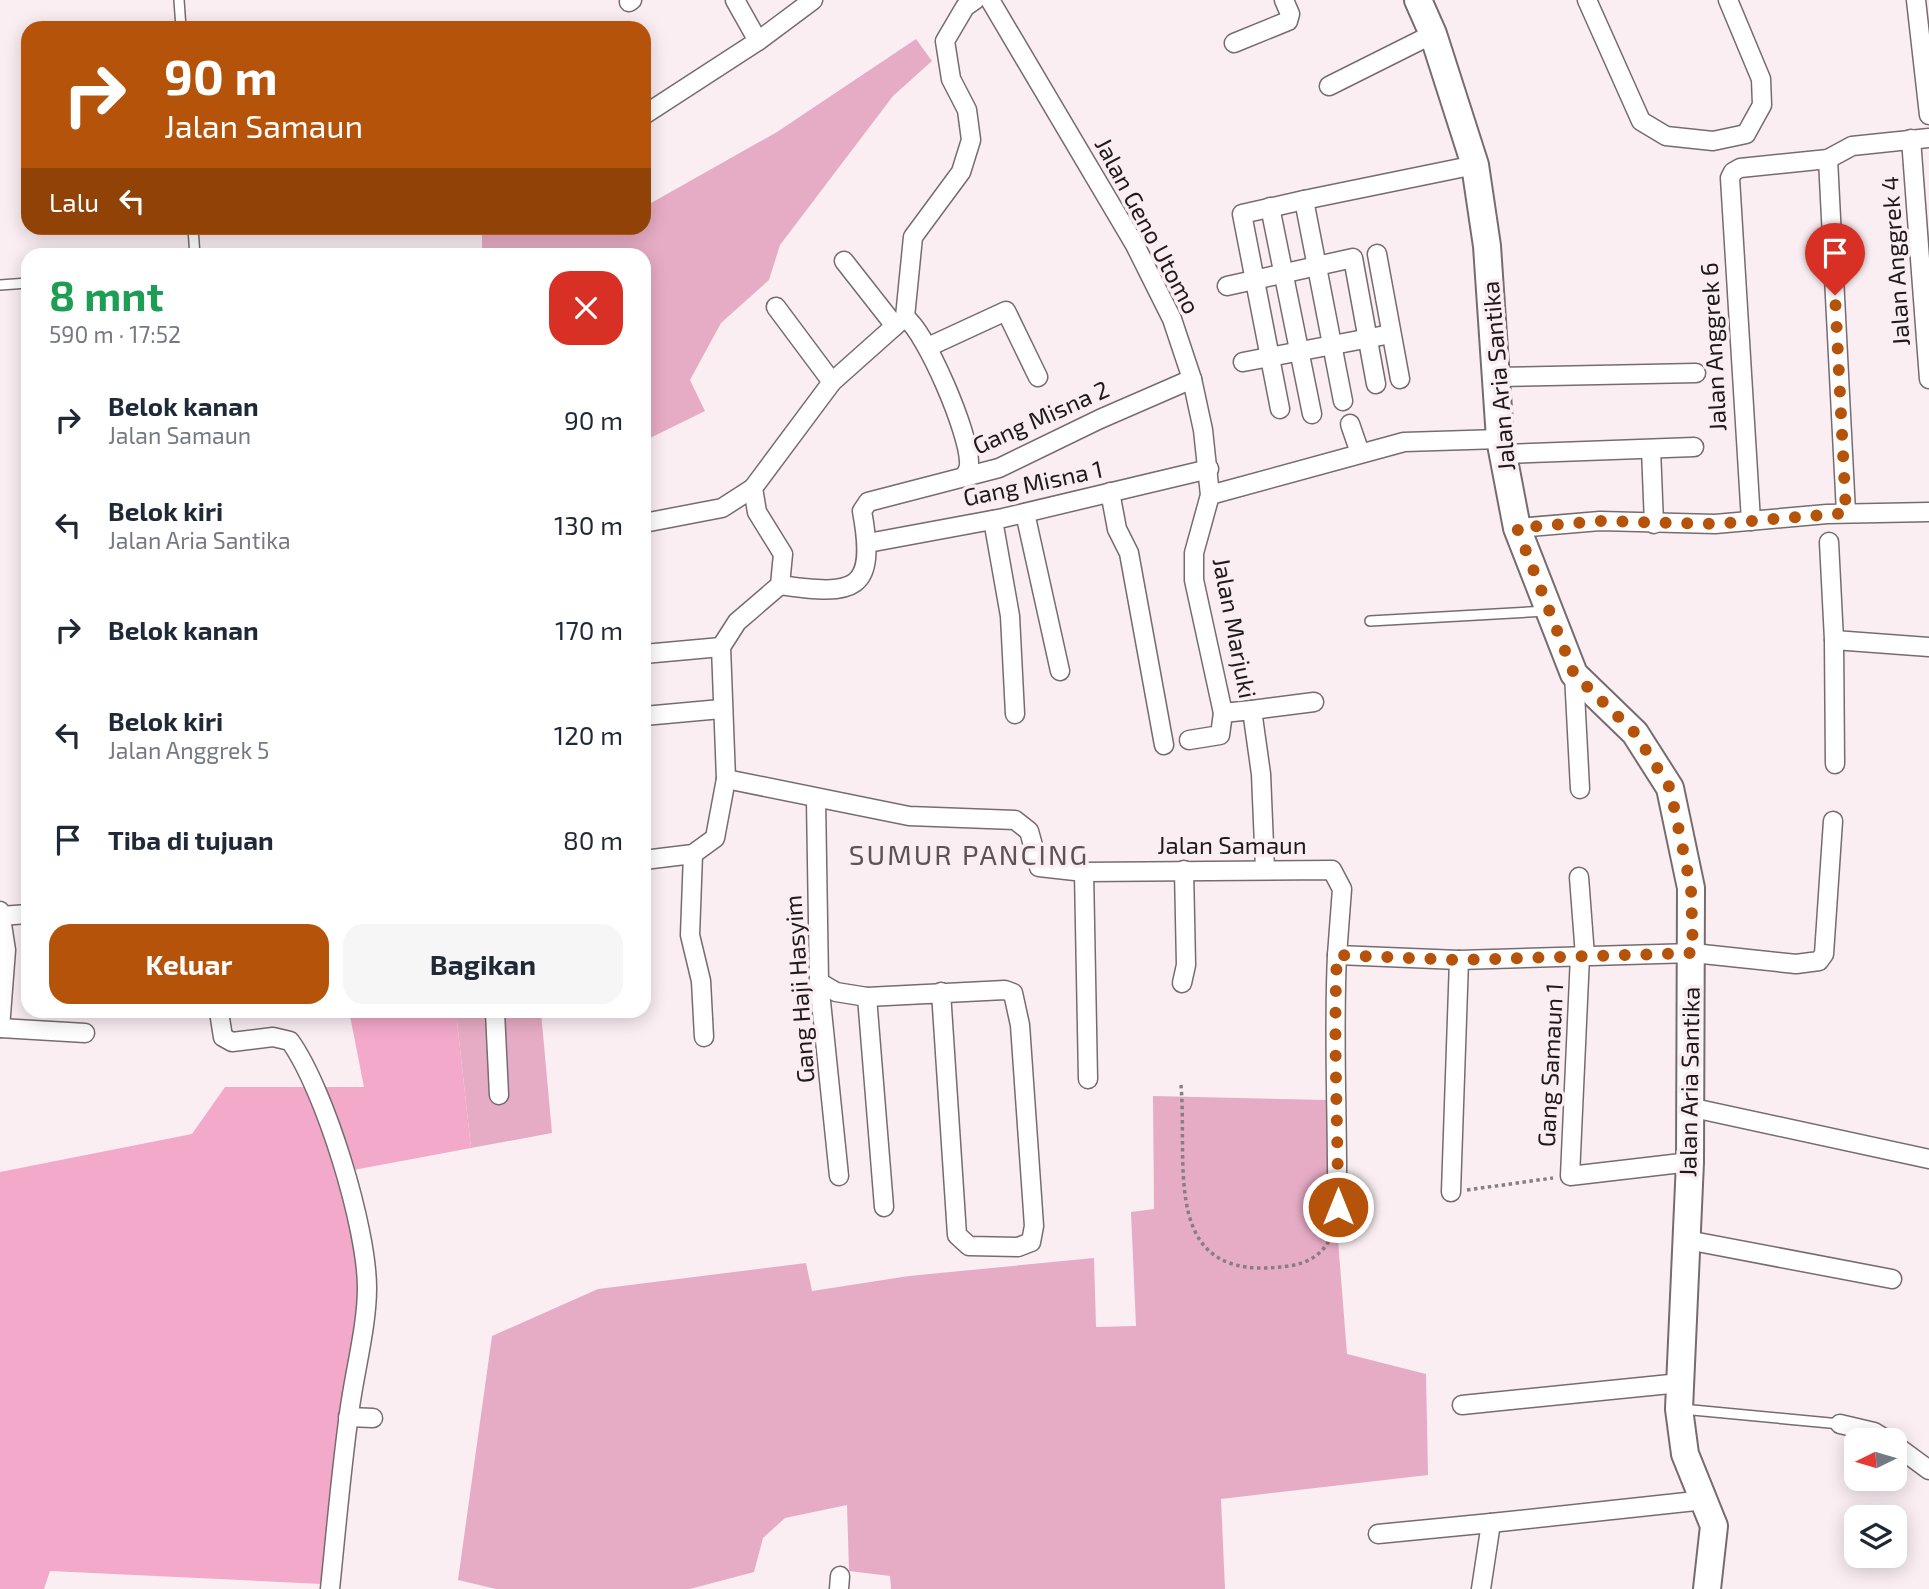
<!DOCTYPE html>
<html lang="id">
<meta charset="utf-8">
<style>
body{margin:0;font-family:"Exo 2",sans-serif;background:#f6f6f7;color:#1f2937;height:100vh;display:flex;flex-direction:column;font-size:26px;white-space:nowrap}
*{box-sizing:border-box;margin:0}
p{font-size:23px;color:#747a83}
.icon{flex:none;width:38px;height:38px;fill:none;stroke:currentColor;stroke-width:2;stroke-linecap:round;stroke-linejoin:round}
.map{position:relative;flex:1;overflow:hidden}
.panel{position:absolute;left:21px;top:248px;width:630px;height:770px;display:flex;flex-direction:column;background:#fff;border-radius:21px;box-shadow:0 4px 18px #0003}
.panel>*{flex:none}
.hud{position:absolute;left:21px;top:21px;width:630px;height:214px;border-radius:21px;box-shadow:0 4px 18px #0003;background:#b45309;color:#fff;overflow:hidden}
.needle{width:46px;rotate:265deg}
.fabs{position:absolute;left:1844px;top:1428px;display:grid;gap:14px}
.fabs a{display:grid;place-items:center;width:63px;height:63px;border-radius:14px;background:#fff;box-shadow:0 4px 18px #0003;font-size:35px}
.pin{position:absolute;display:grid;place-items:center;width:60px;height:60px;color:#fff;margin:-72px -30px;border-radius:50% 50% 50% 0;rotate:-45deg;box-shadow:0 0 7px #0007}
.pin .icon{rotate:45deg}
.me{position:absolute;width:77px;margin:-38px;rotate:0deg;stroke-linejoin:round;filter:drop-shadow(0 0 5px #0008)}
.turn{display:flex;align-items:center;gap:24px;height:147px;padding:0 28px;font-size:32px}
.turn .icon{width:91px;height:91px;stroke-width:2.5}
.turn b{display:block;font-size:49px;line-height:60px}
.then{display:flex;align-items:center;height:66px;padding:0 28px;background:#0003;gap:14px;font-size:26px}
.round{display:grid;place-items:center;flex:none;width:74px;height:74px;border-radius:21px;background:#f6f6f7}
.summary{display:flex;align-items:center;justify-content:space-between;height:119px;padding:0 28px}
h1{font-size:42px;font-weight:700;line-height:52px;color:#1e9e55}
.cta{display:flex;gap:14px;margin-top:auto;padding:14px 28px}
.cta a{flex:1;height:80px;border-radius:21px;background:#b45309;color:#fff;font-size:28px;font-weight:700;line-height:80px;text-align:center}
.cta a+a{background:#f6f6f7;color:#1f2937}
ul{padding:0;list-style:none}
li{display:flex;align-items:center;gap:21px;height:105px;padding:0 28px}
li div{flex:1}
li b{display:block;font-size:26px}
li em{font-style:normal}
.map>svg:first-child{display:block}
.green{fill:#e7acc5}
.forest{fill:#f3a9c9}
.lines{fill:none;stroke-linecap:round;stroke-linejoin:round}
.lane-casing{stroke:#766c70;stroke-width:12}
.street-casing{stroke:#766c70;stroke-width:21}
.secondary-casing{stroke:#766c70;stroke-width:30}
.path{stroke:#867e81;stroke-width:3.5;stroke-dasharray:3.5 3.5;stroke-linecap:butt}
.lane{stroke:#fff;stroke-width:9}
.street{stroke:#fff;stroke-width:18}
.secondary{stroke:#fff;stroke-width:26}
.route{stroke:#b45309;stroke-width:12;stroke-dasharray:0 21.6}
.labels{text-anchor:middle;stroke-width:7;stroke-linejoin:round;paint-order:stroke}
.street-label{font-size:24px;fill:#1e1a1c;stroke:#faeef3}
.quarter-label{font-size:28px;letter-spacing:2px;fill:#5c5357;stroke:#faeef3}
</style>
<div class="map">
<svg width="1929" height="1589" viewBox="0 0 1929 1589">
<rect width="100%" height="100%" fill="#faeef3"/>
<g class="green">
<polygon points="916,39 932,61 893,96 780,245 769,280 721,323 690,380 705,411 644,441 644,256 482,255 482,228 644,228 644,207 777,132"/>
<polygon points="456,1012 541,1012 552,1133 471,1148"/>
<polygon points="1153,1096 1327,1100 1347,1354 1426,1374 1428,1475 1221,1499 1225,1589 891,1589 890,1576 849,1571 847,1505 785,1518 763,1538 754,1572 690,1589 496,1589 458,1580 492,1336 598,1289 806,1263 812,1291 909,1276 1094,1258 1096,1327 1136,1326 1131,1212 1154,1209"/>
</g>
<polygon class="forest" points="326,1012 456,1012 471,1148 348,1171 376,1280 322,1584 50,1571 44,1589 0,1589 0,1172 192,1134 225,1087 364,1087 350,1016"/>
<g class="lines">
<defs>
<g id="lane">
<polyline points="179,0 181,28"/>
<polyline points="193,228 195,256"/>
<polyline points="0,285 28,283"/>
<polyline points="1370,621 1546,611"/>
<polyline points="1682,1409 1840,1424"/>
</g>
<g id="street">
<polyline points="990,0 1135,245 1172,319 1192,379 1203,430 1210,495 1194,553 1194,580 1223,713 1252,710 1261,774 1265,869"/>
<polyline points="1587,0 1641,121 1666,136 1713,141 1746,134 1762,105 1761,79 1728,0"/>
<polyline points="1916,0 1929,115"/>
<polyline points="629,2 632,0"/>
<polyline points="758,41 813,0"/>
<polyline points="1234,43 1288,21 1290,14 1284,0"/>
<polyline points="1329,86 1433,34"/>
<polyline points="644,115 758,41 735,0"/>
<polyline points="1911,139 1929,379"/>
<polyline points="1828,159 1846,513"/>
<polyline points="1270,207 1312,414"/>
<polyline points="1377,254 1400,379"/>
<polyline points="844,261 895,326"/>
<polyline points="1227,286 1353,258 1376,384"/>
<polyline points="776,307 832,382"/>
<path d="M905,317c22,17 64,116 64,145 1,6 -2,10 -5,15"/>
<polyline points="928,347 1006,311 1038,377"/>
<polyline points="1243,362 1391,334"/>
<polyline points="1495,377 1696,373"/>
<polyline points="1343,401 1304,200 1475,165"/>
<polyline points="1280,409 1242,214 1304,200"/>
<polyline points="1350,424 1360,453"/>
<polyline points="1651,449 1654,524"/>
<polyline points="1503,454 1694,447"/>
<polyline points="1110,492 1117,529 1129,553 1164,745"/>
<polyline points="1210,495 1404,442 1500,439"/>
<polyline points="1025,513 1060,671"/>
<polyline points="993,520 1010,616 1015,714"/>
<polyline points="1751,521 1730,178 1733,172 1740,168 1828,159 1852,146 1929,138"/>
<polyline points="644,523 722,508 753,488"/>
<polyline points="1517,528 1600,521 1715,524 1827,514 1929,512"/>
<polyline points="1829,542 1834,640 1835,764"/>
<polyline points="868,543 1003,518 1209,469"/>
<path d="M780,585c75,11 97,7 82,-74l6,-9 131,-34 101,-49 92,-40"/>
<polyline points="1834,640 1929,647"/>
<polyline points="644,654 721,647"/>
<polyline points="1574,674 1580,789"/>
<polyline points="1252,710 1314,702"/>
<polyline points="644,716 721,709"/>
<polyline points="1189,740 1220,735 1223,713"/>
<polyline points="726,779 909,816 1015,820 1029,831 1039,867 1084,872 1332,870 1342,889 1337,955 1459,960 1693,953 1796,964 1819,961 1824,954 1833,821"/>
<polyline points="816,800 819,982 839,1176"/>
<polyline points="693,854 690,935 701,981 704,1037"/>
<polyline points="644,860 693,854 715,838 726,779 721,647 737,622 780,585 783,554 757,512 753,488 832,382 905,317 913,237 961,172 971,140 967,110 951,79 945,41 965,7 975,0"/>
<polyline points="1084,872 1088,1079"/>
<polyline points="1579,877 1585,956"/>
<polyline points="0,911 6,950 0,1028"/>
<polyline points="0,916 28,914"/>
<path d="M1337,955c-4,84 1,168 0,252"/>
<polyline points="1580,956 1570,1176 1690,1162"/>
<polyline points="819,982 836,992 867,997 1005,990 1013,993 1020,1025 1034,1226 1031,1242 1018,1247 969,1246 957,1235 941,992"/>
<polyline points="1182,983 1186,965 1184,870"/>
<polyline points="867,997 884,1207"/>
<path d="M219,1012l4,25 9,5 41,-5 17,4c35,49 77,186 77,247 0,39 -13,86 -18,126 -8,58 -13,117 -19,175"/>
<polyline points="495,1012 499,1095"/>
<polyline points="0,1028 85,1033"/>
<polyline points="1689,1107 1929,1159"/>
<polyline points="1451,1192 1459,960"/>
<polyline points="1687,1240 1892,1279"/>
<polyline points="1462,1405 1680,1383"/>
<polyline points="348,1417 373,1418"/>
<polyline points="1840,1424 1874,1432 1887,1440"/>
<polyline points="1895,1445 1929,1470"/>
<polyline points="1378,1534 1491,1523"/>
<polyline points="839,1589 840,1576"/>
<polyline points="1481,1589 1491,1523 1705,1500"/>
</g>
<polyline id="secondary" points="1418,0 1433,34 1475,165 1487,246 1500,439 1517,528 1574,674 1635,733 1670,788 1691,888 1690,1162 1679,1409 1685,1454 1714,1526 1707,1589"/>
</defs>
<use href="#lane" class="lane-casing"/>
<use href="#street" class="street-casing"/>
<use href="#secondary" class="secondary-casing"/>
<g class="path">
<path d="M1181,1085c7,85 -22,200 108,181 25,-4 41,-17 46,-43"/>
<polyline points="1467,1190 1553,1178"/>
</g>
<use href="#lane" class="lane"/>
<use href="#street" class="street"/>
<use href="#secondary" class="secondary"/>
</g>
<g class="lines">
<path class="route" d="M1338,1207c0,-85 -5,-168 -1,-252l122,5 234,-7 -2,-65 -21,-100 -35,-55 -61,-59 -57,-146 83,-7 115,3 131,-11 -11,-218"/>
</g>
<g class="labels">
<g class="street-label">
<text transform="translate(1147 226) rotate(62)" y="8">Jalan Geno Utomo</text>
<text transform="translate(1896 261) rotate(-94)" y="8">Jalan Anggrek 4</text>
<text transform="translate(1714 347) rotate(-93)" y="8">Jalan Anggrek 6</text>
<text transform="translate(1499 376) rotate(-95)" y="8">Jalan Aria Santika</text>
<text transform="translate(1041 418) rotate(-24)" y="8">Gang Misna 2</text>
<text transform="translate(1033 484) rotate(-12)" y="8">Gang Misna 1</text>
<text transform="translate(1234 628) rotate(79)" y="8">Jalan Marjuki</text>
<text x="1232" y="854">Jalan Samaun</text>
<text transform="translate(800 989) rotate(-94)" y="8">Gang Haji Hasyim</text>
<text transform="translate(1551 1065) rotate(-87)" y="8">Gang Samaun 1</text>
<text transform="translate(1690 1082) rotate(-89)" y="8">Jalan Aria Santika</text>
</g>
<g class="quarter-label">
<text x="969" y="865">SUMUR PANCING</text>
</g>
</g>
</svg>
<div class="fabs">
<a><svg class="needle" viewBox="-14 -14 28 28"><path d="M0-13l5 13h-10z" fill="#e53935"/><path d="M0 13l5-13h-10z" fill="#747a83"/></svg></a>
<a><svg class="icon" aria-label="layers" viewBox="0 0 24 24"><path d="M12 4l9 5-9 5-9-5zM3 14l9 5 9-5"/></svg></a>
</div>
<div class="pin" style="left:1835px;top:295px;background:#d93025"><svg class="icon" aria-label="arrive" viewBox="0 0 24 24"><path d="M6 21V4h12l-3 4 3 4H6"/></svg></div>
<svg class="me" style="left:1338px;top:1207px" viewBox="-20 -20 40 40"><circle r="17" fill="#b45309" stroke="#fff" stroke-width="3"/><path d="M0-11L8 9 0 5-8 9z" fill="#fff"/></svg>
<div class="hud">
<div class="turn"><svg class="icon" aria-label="right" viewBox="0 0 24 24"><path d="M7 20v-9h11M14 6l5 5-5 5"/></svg><div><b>90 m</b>Jalan Samaun</div></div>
<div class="then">Lalu<svg class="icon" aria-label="left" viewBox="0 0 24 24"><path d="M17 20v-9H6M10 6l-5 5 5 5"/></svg></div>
</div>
<section class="panel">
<div class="summary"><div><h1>8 mnt</h1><p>590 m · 17:52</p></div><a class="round" style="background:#d93025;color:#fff"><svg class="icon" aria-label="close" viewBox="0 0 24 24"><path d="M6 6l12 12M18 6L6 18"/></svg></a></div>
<ul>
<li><svg class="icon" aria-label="right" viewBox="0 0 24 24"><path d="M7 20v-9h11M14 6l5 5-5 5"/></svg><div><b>Belok kanan</b><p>Jalan Samaun</p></div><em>90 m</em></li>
<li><svg class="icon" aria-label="left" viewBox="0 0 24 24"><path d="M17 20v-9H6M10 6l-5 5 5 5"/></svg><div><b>Belok kiri</b><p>Jalan Aria Santika</p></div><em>130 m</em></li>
<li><svg class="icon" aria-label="right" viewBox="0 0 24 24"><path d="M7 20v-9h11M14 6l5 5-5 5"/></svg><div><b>Belok kanan</b></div><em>170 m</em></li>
<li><svg class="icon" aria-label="left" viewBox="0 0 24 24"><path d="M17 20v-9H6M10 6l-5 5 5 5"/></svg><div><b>Belok kiri</b><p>Jalan Anggrek 5</p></div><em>120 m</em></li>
<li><svg class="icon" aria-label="arrive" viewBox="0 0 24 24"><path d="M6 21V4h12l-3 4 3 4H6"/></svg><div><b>Tiba di tujuan</b></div><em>80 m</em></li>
</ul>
<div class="cta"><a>Keluar</a><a>Bagikan</a></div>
</section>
</div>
